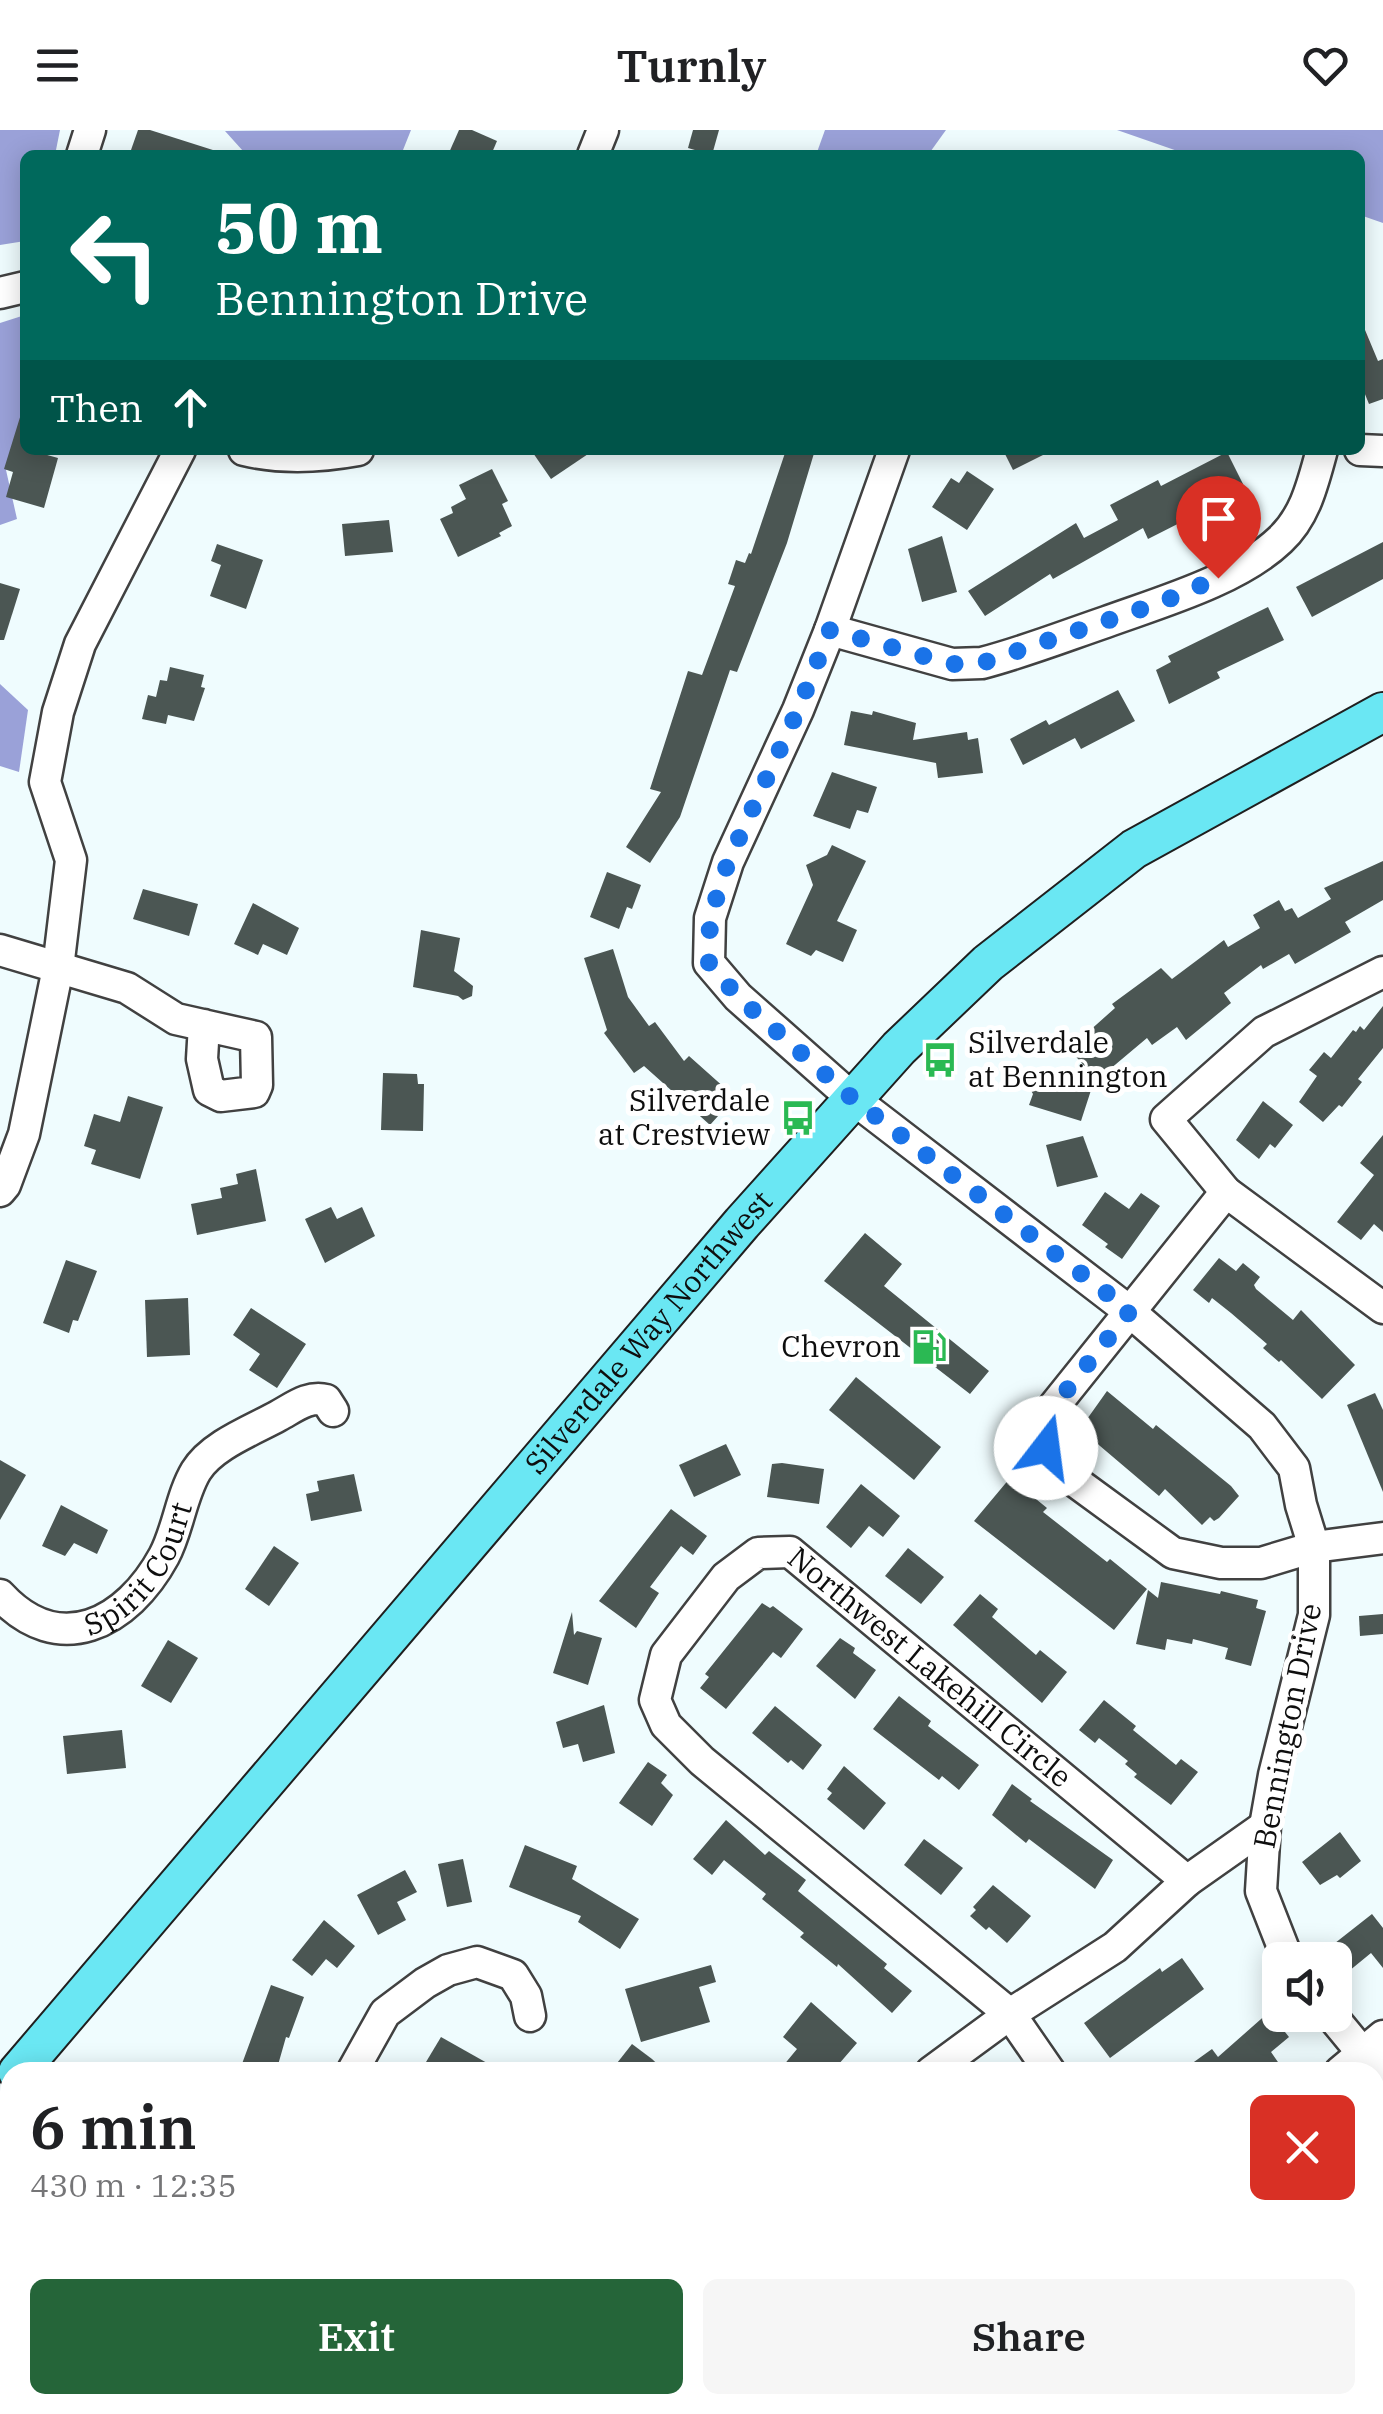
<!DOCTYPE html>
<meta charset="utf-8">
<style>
body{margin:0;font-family:"IBM Plex Serif",serif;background:#f6f6f6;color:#202124;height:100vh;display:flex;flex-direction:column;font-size:38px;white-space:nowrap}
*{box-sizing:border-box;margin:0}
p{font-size:32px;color:#757577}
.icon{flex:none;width:55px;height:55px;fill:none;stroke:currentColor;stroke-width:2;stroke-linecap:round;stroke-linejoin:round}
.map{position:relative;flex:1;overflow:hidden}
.details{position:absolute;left:0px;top:1932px;width:1385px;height:352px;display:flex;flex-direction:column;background:#fff;border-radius:30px 30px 0 0;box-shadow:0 5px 25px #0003}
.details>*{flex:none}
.top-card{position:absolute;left:20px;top:20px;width:1345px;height:305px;border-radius:15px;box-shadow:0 5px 25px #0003;background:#00695c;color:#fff;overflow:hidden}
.controls{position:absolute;left:1262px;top:1812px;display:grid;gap:20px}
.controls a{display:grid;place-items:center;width:90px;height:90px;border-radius:15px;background:#fff;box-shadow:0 5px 25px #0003;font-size:50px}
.pin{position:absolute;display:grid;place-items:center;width:85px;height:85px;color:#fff;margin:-102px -42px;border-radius:50% 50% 50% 0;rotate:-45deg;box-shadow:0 0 10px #0007}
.pin .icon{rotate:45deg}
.me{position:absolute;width:110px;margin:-55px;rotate:15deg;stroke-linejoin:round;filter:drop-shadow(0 0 8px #0008)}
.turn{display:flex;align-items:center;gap:35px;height:210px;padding:0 30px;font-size:45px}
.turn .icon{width:130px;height:130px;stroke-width:2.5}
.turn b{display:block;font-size:70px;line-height:85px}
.then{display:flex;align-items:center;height:95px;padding:0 30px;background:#0003;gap:20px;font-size:38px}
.round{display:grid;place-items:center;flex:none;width:105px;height:105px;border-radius:15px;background:#f6f6f6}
.overview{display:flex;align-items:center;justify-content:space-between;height:170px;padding:0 30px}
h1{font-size:60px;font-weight:600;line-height:75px}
.action{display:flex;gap:20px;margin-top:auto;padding:20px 30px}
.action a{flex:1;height:115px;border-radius:15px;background:#256539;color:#fff;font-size:40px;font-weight:600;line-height:115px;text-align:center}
.action a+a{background:#f6f6f6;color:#202124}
header{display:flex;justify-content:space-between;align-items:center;height:130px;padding:0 30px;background:#fff;font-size:45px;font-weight:600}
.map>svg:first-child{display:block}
.forest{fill:#9aa1d8}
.water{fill:#f4b6c8;stroke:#c84065;stroke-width:2.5}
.building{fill:#4b5653}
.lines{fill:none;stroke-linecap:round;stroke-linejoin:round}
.minor-casing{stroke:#414141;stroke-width:35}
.major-casing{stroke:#1f1f1f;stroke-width:42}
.minor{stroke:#fff;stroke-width:30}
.major{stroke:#6ae7f3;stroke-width:38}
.route{stroke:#1a73e8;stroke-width:18;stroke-dasharray:0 32.4}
.labels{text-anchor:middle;stroke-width:10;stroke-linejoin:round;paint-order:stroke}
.poi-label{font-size:30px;fill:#0e0e0e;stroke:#fff;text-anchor:end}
.street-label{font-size:30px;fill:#0e0e0e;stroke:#fff}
</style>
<header><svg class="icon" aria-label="menu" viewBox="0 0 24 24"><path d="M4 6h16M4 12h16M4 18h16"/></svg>Turnly<svg class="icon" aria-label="heart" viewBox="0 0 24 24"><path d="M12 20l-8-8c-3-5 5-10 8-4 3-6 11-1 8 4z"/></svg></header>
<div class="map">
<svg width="1383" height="2284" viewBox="0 0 1383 2284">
<rect width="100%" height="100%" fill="#effcfe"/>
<g class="forest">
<polygon points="0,0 60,0 55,25 25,25 25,111 0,115"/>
<polygon points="411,0 401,25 242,25 243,21 225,1"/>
<polygon points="825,0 946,0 928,25 816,25"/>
<polygon points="1117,0 1383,0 1383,93 1360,85 1360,25 1189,25"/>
<polygon points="25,185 25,320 30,320 6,340 17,389 0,395 0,193"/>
<polygon points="0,554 28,580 19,642 0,636"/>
<polygon points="0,2064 10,2067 10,2152 0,2144"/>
</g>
<polygon class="water" points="0,2173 10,2179 10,2266 5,2284 0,2284"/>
<g class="building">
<polygon points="138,0 150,0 216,21 215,25 147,25 131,20"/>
<polygon points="459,0 472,0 497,11 491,25 448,25"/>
<polygon points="693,0 719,0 712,25 688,18"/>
<polygon points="1360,188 1378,231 1383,229 1383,269 1369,274 1360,252"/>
<polygon points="21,284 25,285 25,320 41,320 40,323 58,328 44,378 6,367 13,342 4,339"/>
<polygon points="531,320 594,320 551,349"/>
<polygon points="786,320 815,320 787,413 737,542 730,540 680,687 650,733 626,717 661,662 650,659 688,541 702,545 735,456 728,454 736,430 745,433 749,423 751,424"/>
<polygon points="1003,320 1053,320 1013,340"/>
<polygon points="1227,322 1243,354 1216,367 1219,373 1148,409 1143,398 1053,449 1050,444 985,486 968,461 1076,393 1084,408 1118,390 1110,375 1158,350 1161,356"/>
<polygon points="492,339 508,371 502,374 512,396 499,403 501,406 458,427 440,389 453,383 451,377 466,369 459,355"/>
<polygon points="967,341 994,359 967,400 932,377 951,348 959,353"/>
<polygon points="389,390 393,422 345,426 342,394"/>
<polygon points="942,406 957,462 922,472 908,419"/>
<polygon points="1383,412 1383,449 1312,487 1296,457"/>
<polygon points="217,414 263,430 246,479 210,466 221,435 211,431"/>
<polygon points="0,453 20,459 4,510 0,510"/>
<polygon points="1268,477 1284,510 1217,542 1220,548 1169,574 1156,540 1171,532 1168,526"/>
<polygon points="170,537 204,545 201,557 205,558 194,591 168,585 166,594 142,589 148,565 156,567 160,550 167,551"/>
<polygon points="1118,560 1135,591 1081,619 1075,608 1023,635 1010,609 1046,590 1049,595"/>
<polygon points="851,581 872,585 873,581 916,593 913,610 967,602 968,610 978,608 983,643 938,648 936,633 844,615"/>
<polygon points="832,642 877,657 868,683 857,680 850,699 813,686"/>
<polygon points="832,715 866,731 837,791 857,800 843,832 816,820 811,826 786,814 813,755 806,735 827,725"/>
<polygon points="1383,731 1383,770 1345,792 1351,802 1295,834 1289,824 1263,839 1261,835 1224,863 1231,873 1186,910 1177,897 1152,915 1147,908 1097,950 1069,919 1115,878 1112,874 1161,838 1172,849 1224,810 1228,817 1260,798 1253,785 1279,770 1285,781 1292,778 1298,788 1331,769 1324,758"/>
<polygon points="607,742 641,755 632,779 627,777 619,799 590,787"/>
<polygon points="143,759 198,774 189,806 133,789"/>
<polygon points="253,773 299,798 287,825 263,814 258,825 234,814"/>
<polygon points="421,800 460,808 454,841 473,856 472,866 463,870 458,866 413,857"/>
<polygon points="613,819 628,867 649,896 655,892 684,931 689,926 735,967 710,995 644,936 634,943 604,903 607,900 584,828"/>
<polygon points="1383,876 1383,918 1358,949 1362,952 1342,977 1339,975 1323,992 1299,972 1317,946 1309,940 1324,922 1331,928 1353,900 1356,902 1360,896 1364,900"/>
<polygon points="1048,940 1093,954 1081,991 1029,975 1033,964 1030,959 1044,951"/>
<polygon points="383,943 417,944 418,954 424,954 423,1001 381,1000"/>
<polygon points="128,966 163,977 140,1049 91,1034 96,1020 84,1016 94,984 120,992"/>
<polygon points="1263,971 1293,995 1275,1018 1270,1014 1259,1029 1236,1010"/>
<polygon points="1383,1005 1383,1102 1374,1094 1361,1110 1337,1092 1374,1045 1360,1033"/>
<polygon points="1083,1006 1098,1047 1057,1057 1046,1015"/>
<polygon points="256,1039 266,1091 197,1105 191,1074 222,1068 220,1058 238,1054 236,1044"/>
<polygon points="1105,1062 1129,1079 1141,1063 1160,1076 1122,1129 1105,1117 1108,1114 1082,1095"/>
<polygon points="331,1077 337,1089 362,1077 375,1106 325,1133 305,1089"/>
<polygon points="865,1103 902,1134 884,1156 989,1241 970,1264 824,1151"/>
<polygon points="1219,1128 1236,1141 1243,1133 1260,1147 1254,1155 1256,1159 1293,1190 1301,1180 1355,1235 1322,1269 1281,1230 1279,1232 1263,1218 1267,1214 1231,1183 1212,1168 1209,1173 1193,1160"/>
<polygon points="66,1130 97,1141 78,1191 73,1190 69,1203 43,1193"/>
<polygon points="188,1168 190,1225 147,1227 145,1170"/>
<polygon points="251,1178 306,1214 277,1258 249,1240 260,1224 233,1205"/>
<polygon points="856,1247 941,1317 914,1350 829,1280"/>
<polygon points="1107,1261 1153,1299 1156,1295 1231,1356 1239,1366 1219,1388 1214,1391 1210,1387 1202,1395 1165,1359 1159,1366 1080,1299"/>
<polygon points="1375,1263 1383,1280 1383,1362 1347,1275"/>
<polygon points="726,1314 741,1345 694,1367 679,1335"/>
<polygon points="0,1330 26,1345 0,1390"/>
<polygon points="782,1333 824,1339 819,1374 767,1367 772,1334"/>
<polygon points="354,1344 362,1381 311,1391 306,1364 319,1361 317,1351"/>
<polygon points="1010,1348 1047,1378 1043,1382 1107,1432 1110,1429 1147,1459 1114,1500 974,1391"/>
<polygon points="861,1354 900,1386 883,1407 869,1396 851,1418 826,1397"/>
<polygon points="61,1375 108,1400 97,1424 74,1413 65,1426 42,1416"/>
<polygon points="671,1379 707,1406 693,1425 681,1416 650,1457 659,1463 636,1498 599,1471"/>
<polygon points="274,1416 299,1433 269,1476 245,1459"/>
<polygon points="908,1418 944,1447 921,1474 885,1446"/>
<polygon points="1161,1452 1220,1464 1221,1461 1258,1470 1256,1478 1266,1481 1251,1536 1225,1529 1228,1518 1193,1509 1192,1514 1167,1509 1165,1520 1136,1514 1148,1460 1158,1468"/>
<polygon points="980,1464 998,1479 992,1487 1036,1525 1040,1520 1067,1542 1042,1573 953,1495"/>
<polygon points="762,1473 770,1478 773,1476 803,1499 781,1528 773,1522 726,1579 700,1558 709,1547 705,1544"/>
<polygon points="572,1482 574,1505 577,1501 602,1508 588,1555 553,1543"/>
<polygon points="1383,1484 1383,1504 1360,1506 1359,1486"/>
<polygon points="840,1508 855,1518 853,1523 876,1540 855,1569 816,1536"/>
<polygon points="168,1510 198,1528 171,1573 141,1556"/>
<polygon points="899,1566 931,1591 928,1596 979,1635 959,1660 942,1646 939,1650 873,1599"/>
<polygon points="1104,1570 1136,1596 1133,1600 1176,1635 1181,1629 1198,1642 1171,1675 1134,1647 1137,1644 1125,1634 1128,1631 1099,1608 1095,1613 1079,1600"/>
<polygon points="604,1575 615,1623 583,1632 578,1614 563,1618 556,1592"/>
<polygon points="775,1576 822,1615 803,1640 791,1630 788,1633 752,1603"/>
<polygon points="122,1600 126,1638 67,1644 63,1606"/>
<polygon points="648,1632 667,1645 661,1653 673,1665 652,1696 619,1673"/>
<polygon points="844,1636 886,1673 864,1700 827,1669 832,1663 827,1659"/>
<polygon points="1012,1654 1032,1669 1030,1671 1113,1730 1095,1759 1029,1709 1026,1713 992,1685"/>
<polygon points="726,1690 765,1725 769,1721 806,1750 798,1761 887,1834 884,1838 912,1861 892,1883 838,1834 837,1837 800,1807 804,1803 762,1769 766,1764 724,1730 712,1745 693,1729"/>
<polygon points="1340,1702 1361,1731 1340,1748 1337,1745 1320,1755 1302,1732"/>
<polygon points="924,1709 963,1738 941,1765 904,1735"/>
<polygon points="525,1715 577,1736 572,1749 639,1789 620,1819 578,1792 581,1786 509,1757"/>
<polygon points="463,1729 472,1772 447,1777 438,1734"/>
<polygon points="405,1740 417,1762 397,1772 406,1790 378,1805 357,1765"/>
<polygon points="993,1755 1031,1786 1007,1813 989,1797 986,1800 970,1786 976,1780 973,1777"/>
<polygon points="1372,1784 1383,1798 1383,1838 1371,1823 1349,1841 1330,1817"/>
<polygon points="324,1790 355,1816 337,1838 326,1829 312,1846 292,1830"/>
<polygon points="1182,1828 1204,1859 1110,1928 1084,1893 1160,1838 1162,1842"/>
<polygon points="711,1835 716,1852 699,1857 710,1892 641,1912 625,1859"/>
<polygon points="271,1855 304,1867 289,1908 286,1907 276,1942 239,1942"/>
<polygon points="811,1872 857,1913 832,1942 778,1942 797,1919 783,1907"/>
<polygon points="1269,1882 1289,1907 1271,1922 1280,1935 1271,1942 1180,1942 1212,1919 1218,1927"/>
<polygon points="441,1907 503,1942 420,1942"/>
<polygon points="632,1914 652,1929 666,1942 610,1942"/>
</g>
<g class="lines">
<defs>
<g id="minor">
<polyline points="82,25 90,0"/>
<polyline points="593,25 603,0"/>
<polyline points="0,163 25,157"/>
<path d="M244,320c38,9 76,7 114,0"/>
<polyline points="894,320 830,500 798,580 728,732 710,788 709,833 738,867 852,968 1129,1181 1262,1296 1294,1338 1301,1375 1314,1417 1314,1485 1274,1645 1265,1696 1261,1761 1288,1830"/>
<polyline points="1360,320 1383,321"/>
<path d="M830,500l122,34 30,-1c42,-11 83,-27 124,-41 55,-20 132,-42 174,-82 26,-24 33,-58 42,-90"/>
<polyline points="0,820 127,858 176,889 256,907 257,955 254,962 221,966 209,960 202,929 204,895"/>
<polyline points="1383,842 1264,902 1166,989 1226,1062 1383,1178"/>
<polyline points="0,1061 5,1055 24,1004 58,838 71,730 45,652 58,582 80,514 180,320"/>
<polyline points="1226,1062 1051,1280 1046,1318 1069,1347 1173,1423 1221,1433 1261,1433 1314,1417 1383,1408"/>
<path id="s1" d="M0,1465c59,64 127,29 164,-39 14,-26 17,-60 32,-85 16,-26 57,-41 82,-55 15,-8 31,-21 48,-16l7,11"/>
<polyline points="1331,1885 1383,1948"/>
<polyline points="352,1942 385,1883 425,1853 448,1840 477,1832 513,1845 526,1866 530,1886"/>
<polyline points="931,1942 1010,1884 1115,1817 1187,1751 1265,1696"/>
<path id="s2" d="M1050,1942l-40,-58 -308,-253 -36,-36 -11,-25 11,-45 60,-78 32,-24 32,-1 397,329"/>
<polyline points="1340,1942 1383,1906"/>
<polyline points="1375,2253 1383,2252"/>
<polyline points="368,2275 369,2284"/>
<polyline points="922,2275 932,2284"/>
<polyline points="692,2284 695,2275"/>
<polyline points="1308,2284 1321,2275"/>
</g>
<g id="major">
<path id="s3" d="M18,1942l724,-849 157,-175 89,-85 146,-114 249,-137"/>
<polyline points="142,2284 142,2275"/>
<polyline points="196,2284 196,2275"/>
</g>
</defs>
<use href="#minor" class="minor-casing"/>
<use href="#major" class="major-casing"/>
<use href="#minor" class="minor"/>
<use href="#major" class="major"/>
</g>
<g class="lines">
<polyline class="route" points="1046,1318 1051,1280 1130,1181 852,968 738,867 709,833 710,788 728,732 798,580 830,500 952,534 982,533 1162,472 1218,448"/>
</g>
<defs>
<symbol id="bus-bare" viewBox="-9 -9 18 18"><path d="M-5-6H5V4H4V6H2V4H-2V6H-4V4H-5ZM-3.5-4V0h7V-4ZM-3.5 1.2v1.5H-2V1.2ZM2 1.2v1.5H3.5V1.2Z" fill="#2bb953" stroke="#fff" stroke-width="2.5" paint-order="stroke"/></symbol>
<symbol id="fuel-bare" viewBox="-9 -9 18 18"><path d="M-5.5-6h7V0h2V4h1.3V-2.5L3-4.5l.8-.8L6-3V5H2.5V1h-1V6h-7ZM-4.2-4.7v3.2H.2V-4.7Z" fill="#2bb953" stroke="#fff" stroke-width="2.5" paint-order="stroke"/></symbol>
</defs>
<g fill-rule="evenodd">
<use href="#bus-bare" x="915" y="905" width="50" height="50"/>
<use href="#bus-bare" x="773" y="963" width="50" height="50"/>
<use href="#fuel-bare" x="904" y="1192" width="50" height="50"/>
</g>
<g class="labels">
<g class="poi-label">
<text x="968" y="923" text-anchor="start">Silverdale<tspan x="968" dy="34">at Bennington</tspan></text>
<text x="770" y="981">Silverdale<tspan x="770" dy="34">at Crestview</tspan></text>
<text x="901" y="1227">Chevron</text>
</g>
<g class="street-label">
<text dy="10" stroke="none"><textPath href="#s3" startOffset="972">Silverdale Way Northwest</textPath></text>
<text dy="10" stroke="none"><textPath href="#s1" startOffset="178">Spirit Court</textPath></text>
<text dy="10" stroke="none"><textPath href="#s2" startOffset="945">Northwest Lakehill Circle</textPath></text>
<text transform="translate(1288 1596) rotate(-79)" y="10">Bennington Drive</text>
</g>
</g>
</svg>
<div class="controls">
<a><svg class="icon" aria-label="sound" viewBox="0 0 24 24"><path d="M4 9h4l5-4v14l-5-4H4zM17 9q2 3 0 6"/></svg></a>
</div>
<div class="pin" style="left:1218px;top:448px;background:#d93025"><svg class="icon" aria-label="arrive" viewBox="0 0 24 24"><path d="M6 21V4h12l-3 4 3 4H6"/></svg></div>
<svg class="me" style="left:1046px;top:1318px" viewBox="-20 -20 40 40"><circle r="19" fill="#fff"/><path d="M0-13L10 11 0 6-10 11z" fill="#1a73e8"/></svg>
<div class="top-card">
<div class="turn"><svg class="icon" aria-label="left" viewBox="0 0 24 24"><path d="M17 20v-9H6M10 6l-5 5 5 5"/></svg><div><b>50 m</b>Bennington Drive</div></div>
<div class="then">Then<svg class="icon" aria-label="ahead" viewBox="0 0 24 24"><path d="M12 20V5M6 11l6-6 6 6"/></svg></div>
</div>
<section class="details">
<div class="overview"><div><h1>6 min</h1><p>430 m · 12:35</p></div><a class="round" style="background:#d93025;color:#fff"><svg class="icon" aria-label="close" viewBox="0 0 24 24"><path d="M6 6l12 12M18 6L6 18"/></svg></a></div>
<div class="action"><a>Exit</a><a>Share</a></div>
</section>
</div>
